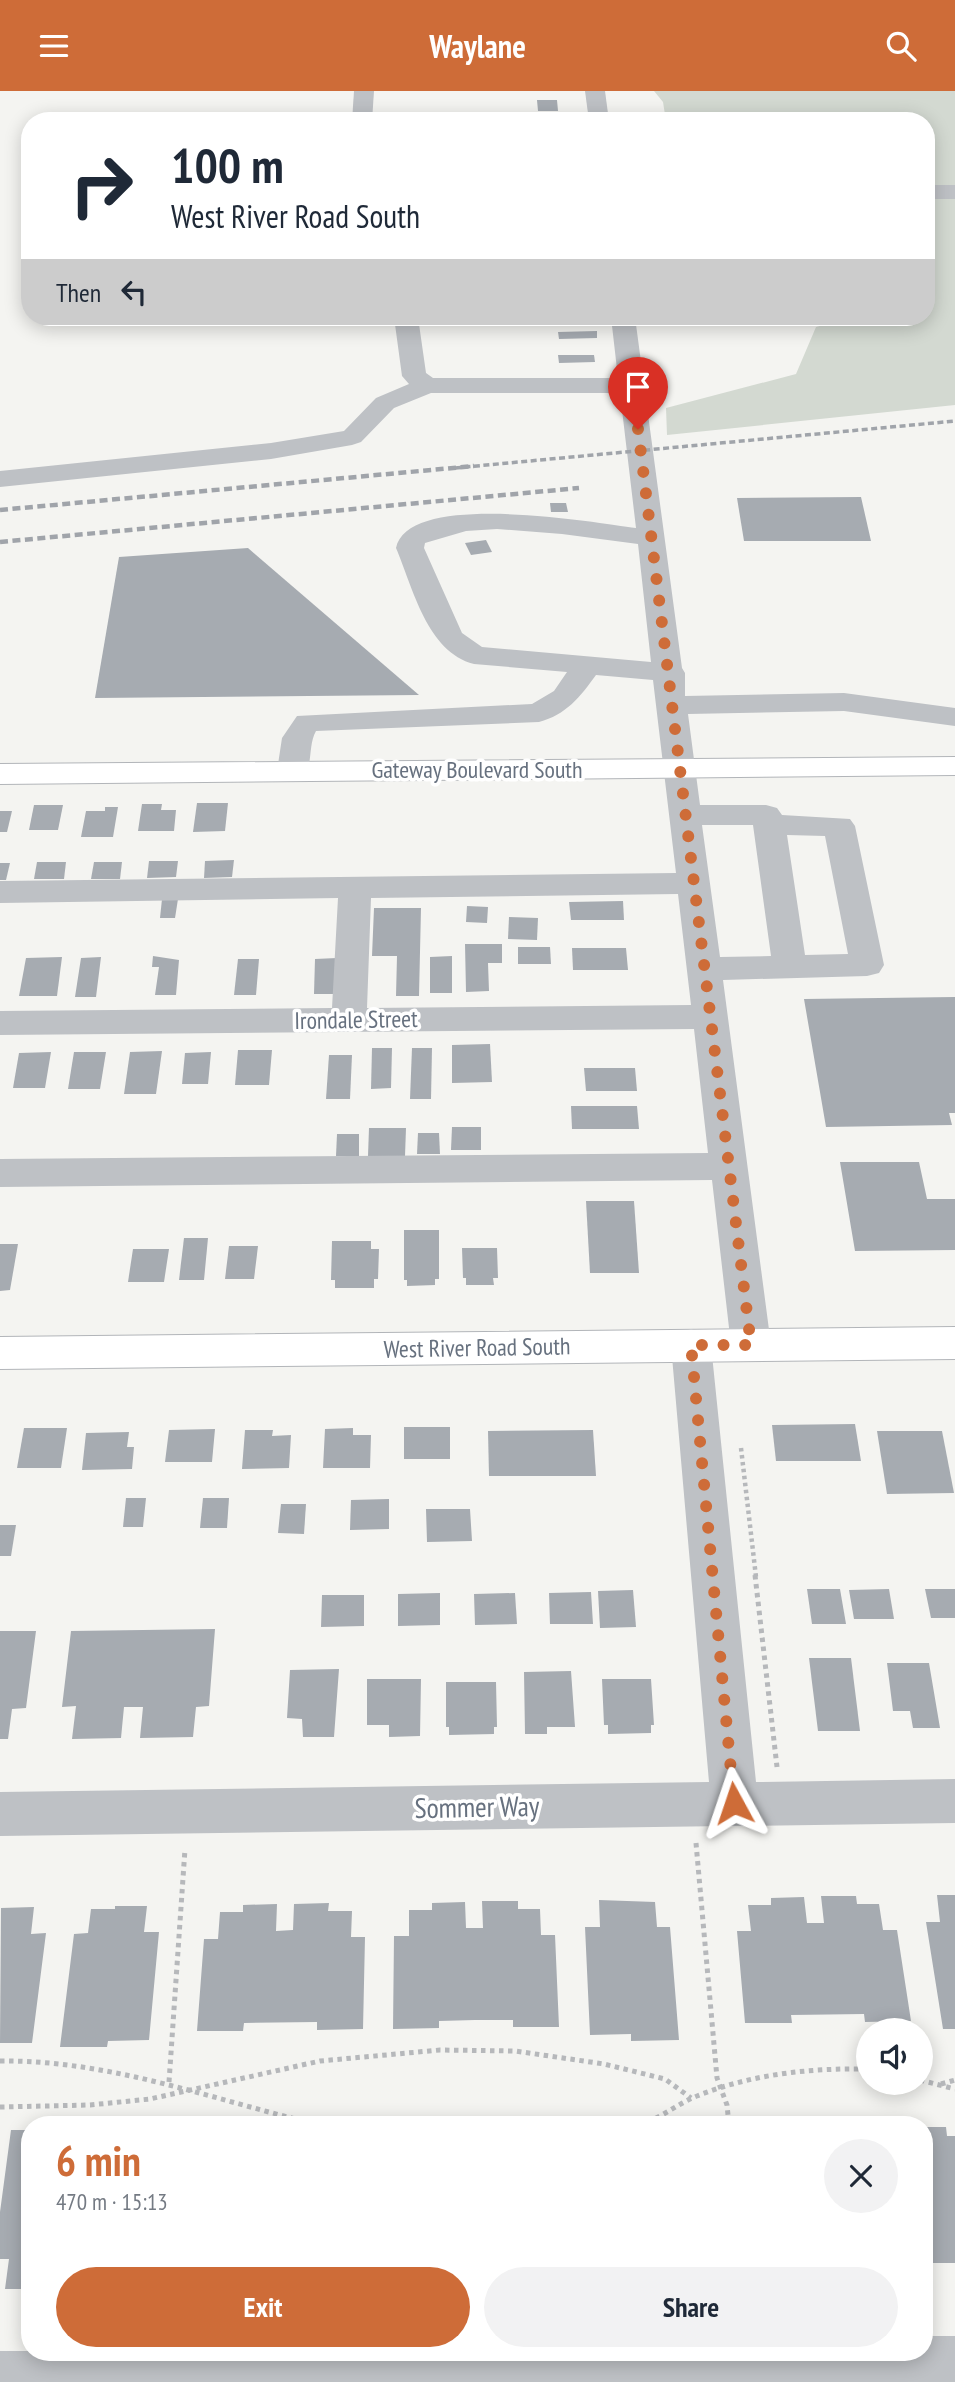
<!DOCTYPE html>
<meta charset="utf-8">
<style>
body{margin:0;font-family:"PT Sans Narrow",sans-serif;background:#f2f2f3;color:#1f2937;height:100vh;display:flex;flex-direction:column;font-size:26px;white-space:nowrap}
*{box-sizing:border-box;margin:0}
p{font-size:23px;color:#747a83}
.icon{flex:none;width:38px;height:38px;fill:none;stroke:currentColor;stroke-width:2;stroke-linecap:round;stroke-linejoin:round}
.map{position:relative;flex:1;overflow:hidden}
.sheet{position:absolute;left:21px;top:2025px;width:912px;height:245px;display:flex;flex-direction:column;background:#fff;border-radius:28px;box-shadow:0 4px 18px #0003}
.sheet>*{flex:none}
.top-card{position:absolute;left:21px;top:21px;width:914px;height:214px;border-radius:28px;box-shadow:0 4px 18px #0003;background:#fff;color:#1f2937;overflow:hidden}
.buttons{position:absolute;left:856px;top:1927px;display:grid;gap:14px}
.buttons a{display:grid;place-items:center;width:77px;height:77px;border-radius:50%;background:#fff;box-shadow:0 4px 18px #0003;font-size:35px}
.pin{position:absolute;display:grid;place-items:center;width:60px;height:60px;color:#fff;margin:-72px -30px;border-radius:50% 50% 50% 0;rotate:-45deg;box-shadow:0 0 7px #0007}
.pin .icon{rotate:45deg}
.me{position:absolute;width:77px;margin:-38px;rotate:355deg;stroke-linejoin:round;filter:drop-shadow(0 0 5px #0008)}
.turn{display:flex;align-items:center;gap:24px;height:147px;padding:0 35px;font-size:32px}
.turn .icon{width:91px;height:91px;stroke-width:2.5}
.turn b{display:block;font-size:49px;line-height:60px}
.then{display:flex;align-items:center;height:66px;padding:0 35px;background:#0003;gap:14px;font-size:26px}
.round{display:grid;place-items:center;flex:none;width:74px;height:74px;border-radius:37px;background:#f2f2f3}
.summary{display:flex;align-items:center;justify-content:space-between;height:119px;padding:0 35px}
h1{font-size:42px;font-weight:600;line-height:52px;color:#ce6c38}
.action{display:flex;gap:14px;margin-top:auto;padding:14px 35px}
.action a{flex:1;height:80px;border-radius:42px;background:#ce6c38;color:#fff;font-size:28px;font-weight:600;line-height:80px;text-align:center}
.action a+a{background:#f2f2f3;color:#1f2937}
header{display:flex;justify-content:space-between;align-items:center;height:91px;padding:0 35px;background:#ce6c38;color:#fff;font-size:32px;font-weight:600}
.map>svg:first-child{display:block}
.green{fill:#d3d9d1}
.building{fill:#a6abb1}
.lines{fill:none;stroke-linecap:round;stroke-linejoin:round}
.major-casing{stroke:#b2b5b9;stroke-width:2}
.path-far1{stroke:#b6b8bb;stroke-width:4.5;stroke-dasharray:3.5 3.5;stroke-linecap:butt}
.path{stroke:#b6b8bb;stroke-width:5;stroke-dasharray:4.5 4.5;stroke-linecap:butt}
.minor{fill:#bec1c5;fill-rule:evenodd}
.major{fill:#fff;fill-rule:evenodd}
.rail-far1{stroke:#a0a4aa;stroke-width:3.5;stroke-dasharray:6 3.5;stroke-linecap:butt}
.rail{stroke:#a0a4aa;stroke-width:4.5;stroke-dasharray:8 4.5;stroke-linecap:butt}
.route{stroke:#ce6c38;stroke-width:12;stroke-dasharray:0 21.6}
.labels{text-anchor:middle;stroke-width:7;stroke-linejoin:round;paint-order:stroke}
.street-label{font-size:24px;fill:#67717f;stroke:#fff}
.near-street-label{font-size:28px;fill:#67717f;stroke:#fff}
</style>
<header><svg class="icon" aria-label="menu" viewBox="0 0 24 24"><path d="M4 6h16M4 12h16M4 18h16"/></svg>Waylane<svg class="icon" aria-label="search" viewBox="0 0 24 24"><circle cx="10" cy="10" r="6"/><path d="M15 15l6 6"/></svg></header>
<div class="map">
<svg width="955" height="2291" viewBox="0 0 955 2291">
<rect width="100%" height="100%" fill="#f4f4f1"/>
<polygon class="green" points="654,0 955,0 955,314 667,344 666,317 796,283 816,236 853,226 926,226 926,30 666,30 663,11"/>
<g class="building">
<polygon points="537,9 557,9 558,20 538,20"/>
<polygon points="674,226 708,226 710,234 676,234"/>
<polygon points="597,240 597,247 559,248 558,241"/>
<polygon points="558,264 594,264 595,271 559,272"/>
<polygon points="861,406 871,450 744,450 737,407"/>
<polygon points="550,412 566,412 568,421 551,421"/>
<polygon points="486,449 492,461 471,464 465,452"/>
<polygon points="248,457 419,604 95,607 119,466"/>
<polygon points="197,712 228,712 225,740 193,741"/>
<polygon points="142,713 162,713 161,719 176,719 174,740 138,740"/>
<polygon points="34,714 63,714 58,739 29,739"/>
<polygon points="105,716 118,716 113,746 81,746 86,720 105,720"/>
<polygon points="0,720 12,720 7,741 0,741"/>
<polygon points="234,769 232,786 204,787 205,770"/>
<polygon points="149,770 178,770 176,786 147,787"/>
<polygon points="37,771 66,771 64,788 34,788"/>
<polygon points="94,771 122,771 120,788 91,788"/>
<polygon points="0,772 10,772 6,789 0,789"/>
<polygon points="162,808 178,808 175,827 160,827"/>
<polygon points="623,810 624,829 571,829 569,811"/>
<polygon points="467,815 488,816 487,832 466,831"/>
<polygon points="374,817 421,817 419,905 396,905 397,865 372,865"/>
<polygon points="509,826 538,827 537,849 508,848"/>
<polygon points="465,853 502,853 502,872 488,872 489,900 466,901"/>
<polygon points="518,856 550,856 551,873 518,873"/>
<polygon points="572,857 626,857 628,879 573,879"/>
<polygon points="153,865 179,869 176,904 155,904 159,876 152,876"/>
<polygon points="452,865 452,902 430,902 430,866"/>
<polygon points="62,866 57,905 19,905 26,867"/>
<polygon points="101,866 96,906 75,906 81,867"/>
<polygon points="337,867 336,903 314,903 315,868"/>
<polygon points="238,868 259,868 256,904 234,904"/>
<polygon points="955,906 955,1022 949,1022 952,1034 826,1036 804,908"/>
<polygon points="490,953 492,991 452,992 452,954"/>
<polygon points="372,957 392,957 391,997 371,998"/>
<polygon points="412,957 432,957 431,1008 410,1008"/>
<polygon points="238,959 272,959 269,994 235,994"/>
<polygon points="162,960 156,1003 124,1003 130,961"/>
<polygon points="51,961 45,997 13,997 19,962"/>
<polygon points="74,961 106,961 100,998 68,998"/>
<polygon points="211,961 208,993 182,993 185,962"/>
<polygon points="329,964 352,964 350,1008 326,1008"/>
<polygon points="584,977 635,977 637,1000 586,1000"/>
<polygon points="571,1015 637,1015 639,1038 572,1038"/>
<polygon points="452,1036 481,1036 481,1059 451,1059"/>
<polygon points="369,1037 406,1037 405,1065 368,1065"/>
<polygon points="418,1042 439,1042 440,1063 417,1063"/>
<polygon points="337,1043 359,1043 359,1065 336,1065"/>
<polygon points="840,1071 919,1071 927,1108 955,1108 955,1159 855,1160"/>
<polygon points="586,1110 634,1110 639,1182 590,1182"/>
<polygon points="404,1139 439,1139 439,1188 435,1188 435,1194 407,1195 407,1189 404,1189"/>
<polygon points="184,1147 208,1147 204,1189 179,1189"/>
<polygon points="332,1150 371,1150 371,1158 379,1158 378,1188 374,1188 374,1197 335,1197 335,1189 331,1189"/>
<polygon points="0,1153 18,1153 10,1199 0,1200"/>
<polygon points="229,1155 258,1155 254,1188 225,1188"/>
<polygon points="462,1157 497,1157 498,1187 493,1187 494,1194 466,1194 466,1187 463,1187"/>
<polygon points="133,1158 169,1158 164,1191 128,1191"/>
<polygon points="855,1333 861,1370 776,1370 772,1334"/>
<rect x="404" y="1336" width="46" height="32"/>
<polygon points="24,1337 67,1337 61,1377 17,1377"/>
<polygon points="353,1337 353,1344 371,1344 370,1377 323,1377 325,1338"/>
<polygon points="215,1338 212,1371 165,1371 169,1339"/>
<polygon points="245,1339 273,1339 272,1345 291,1344 289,1377 242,1378"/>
<polygon points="593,1339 596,1385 489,1385 488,1340"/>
<polygon points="877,1340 942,1340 954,1402 887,1403"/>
<polygon points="129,1341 127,1356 134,1356 132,1378 82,1379 86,1342"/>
<polygon points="126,1407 146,1407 143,1436 123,1436"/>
<polygon points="203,1407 229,1407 227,1437 200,1437"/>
<polygon points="389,1408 389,1438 350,1439 351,1409"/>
<polygon points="281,1413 306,1413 304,1443 278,1442"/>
<polygon points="426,1418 470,1418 472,1450 427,1451"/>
<polygon points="0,1434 16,1434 11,1465 0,1465"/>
<polygon points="807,1498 840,1498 846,1533 812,1533"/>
<polygon points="889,1498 894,1528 854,1528 849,1499"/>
<polygon points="925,1498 955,1498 955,1527 931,1527"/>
<polygon points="633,1499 636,1536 600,1537 598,1500"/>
<polygon points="591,1501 593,1533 550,1533 549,1502"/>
<polygon points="440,1502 440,1534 398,1535 398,1503"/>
<polygon points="515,1502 517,1533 475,1534 474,1503"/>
<polygon points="322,1504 364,1504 364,1535 321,1536"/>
<polygon points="215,1538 209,1615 196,1616 193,1646 140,1647 143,1616 124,1616 121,1647 72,1648 76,1615 62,1616 71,1540"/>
<polygon points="0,1540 36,1540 26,1617 12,1618 8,1648 0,1648"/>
<polygon points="809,1567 851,1567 860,1640 818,1640"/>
<polygon points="887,1572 929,1572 940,1637 913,1637 910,1620 893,1620"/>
<polygon points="339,1578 334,1646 303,1646 302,1628 287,1627 290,1579"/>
<polygon points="571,1580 575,1636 547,1636 547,1643 525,1643 524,1581"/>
<polygon points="367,1588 421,1588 420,1645 389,1646 389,1634 367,1634"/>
<polygon points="602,1588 651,1588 654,1634 651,1634 651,1642 608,1643 608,1634 604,1634"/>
<polygon points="446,1591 496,1591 497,1636 494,1636 494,1643 449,1644 449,1636 446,1636"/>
<polygon points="937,1804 955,1804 955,1938 943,1938 926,1831 940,1831"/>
<polygon points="821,1805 856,1805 857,1813 879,1813 883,1839 897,1839 911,1930 865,1931 864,1923 791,1924 792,1932 745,1932 737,1840 751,1840 748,1814 771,1814 771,1807 804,1806 807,1832 824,1832"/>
<polygon points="599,1809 655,1811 657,1836 670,1836 679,1949 631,1950 631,1943 590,1944 585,1836 600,1836"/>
<polygon points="482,1810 518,1810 518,1818 540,1818 541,1844 555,1844 559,1936 513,1936 513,1929 475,1929 439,1930 439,1937 393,1938 394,1845 409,1845 409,1819 432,1819 432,1812 465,1811 466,1837 483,1837"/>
<polygon points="329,1812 328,1820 352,1820 351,1846 365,1846 363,1938 317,1939 317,1931 244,1932 243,1940 197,1940 204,1848 218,1848 220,1821 243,1821 243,1814 277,1813 276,1840 293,1839 294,1813"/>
<polygon points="115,1815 147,1815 144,1841 159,1841 149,1949 108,1950 107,1956 60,1956 74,1843 88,1842 91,1818 115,1818"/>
<polygon points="34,1816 31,1843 46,1842 32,1952 0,1952 1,1817"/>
<polygon points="924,2036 946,2036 947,2045 955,2045 955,2172 931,2172 927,2140 924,2140"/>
<polygon points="11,2039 30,2039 30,2198 5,2198 9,2168 0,2168 0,2121"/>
</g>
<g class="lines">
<defs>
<g id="major">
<polygon points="955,666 955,684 0,693 0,673"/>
<polygon points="955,1236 955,1268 0,1278 0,1246"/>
</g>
</defs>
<use href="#major" class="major-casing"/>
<polyline class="path-far1" points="741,1357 756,1486"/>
<g class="path">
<polyline points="755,1484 777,1676"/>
<polyline points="696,1752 717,1987 727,2014 729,2034"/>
<path d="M0,1970c112,-1 213,39 320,64"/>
<polyline points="920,1989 955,1998"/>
<polyline points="169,1991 185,1758"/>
<polyline points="941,1993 955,1989"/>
<polyline points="0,2016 90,2014 150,2008 320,1970 440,1959 515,1960 604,1973 665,1988 691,2007"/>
<path d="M639,2034c21,-6 38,-21 58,-29 55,-22 113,-28 171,-27"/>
</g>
<g class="minor">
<polygon points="354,0 374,0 372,30 352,30"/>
<polygon points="585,0 605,0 609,30 589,30"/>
<rect x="926" y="94" width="29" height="14"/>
<path d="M394,226h24l8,56 7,5h185l-7,-61h24l47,351 3,5v23l159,-3 111,15v18l-111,-15 -156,3 12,91h66l11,3 5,7 68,4 5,7 29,139 -5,8 -12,3 -144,4 48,365 -6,11 -14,5 -14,-5 -6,-11 -19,-165 -712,7v-28l708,-6 -14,-124 -694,6v-24l332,-3 6,-110 -338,5v-22l676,-8 -23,-193 -57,-5c-16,22 -30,40 -57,47l-223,9c-8,14 -3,33 -12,47l-11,3 -11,-3 -5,-7 5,-33 15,-22 235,-12 22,-13 13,-19 -93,-8c-47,-12 -61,-76 -78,-116 12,-58 196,-26 240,-20l-16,-135h-189l-37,15 -33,34 -9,3 -81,14 -271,28v-16l271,-28 73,-12 32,-33 33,-14 -7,-8zM497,438l65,5 76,10 13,118 -169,-15 -20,-14 -38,-85 1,-5 41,-12zM702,734h51l18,131 -51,1zM787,744l38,1 23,118 -43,1zM678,803l13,111 -324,3 4,-110z"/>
<polygon points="691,1238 705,1243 711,1254 756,1691 955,1688 955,1732 0,1745 0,1701 709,1691 671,1254 677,1243"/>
<polygon points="924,2245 955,2245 955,2291 0,2291 0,2260 924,2261"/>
</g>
<use href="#major" class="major"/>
<polyline class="rail-far1" points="455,377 955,330"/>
<g class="rail">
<polyline points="0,419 474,375"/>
<polyline points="0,451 579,397"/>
</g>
</g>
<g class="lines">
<polyline class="route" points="638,338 751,1254 691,1254 734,1712"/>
</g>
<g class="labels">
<g class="street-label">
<text x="477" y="687">Gateway Boulevard South</text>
<text transform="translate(356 929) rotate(-1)" y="8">Irondale Street</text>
<text transform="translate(477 1257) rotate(-1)" y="8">West River Road South</text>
</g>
<g class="near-street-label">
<text transform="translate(477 1716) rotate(-1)" y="10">Sommer Way</text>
</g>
</g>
</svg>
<div class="buttons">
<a><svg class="icon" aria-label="sound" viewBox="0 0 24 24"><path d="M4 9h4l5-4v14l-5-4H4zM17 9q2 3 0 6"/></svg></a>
</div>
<div class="pin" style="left:638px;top:338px;background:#d93025"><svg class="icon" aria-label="arrive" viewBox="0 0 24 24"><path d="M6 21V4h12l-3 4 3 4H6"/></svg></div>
<svg class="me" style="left:734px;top:1712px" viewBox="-20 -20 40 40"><path d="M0-17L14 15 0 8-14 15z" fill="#ce6c38" stroke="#fff" stroke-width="4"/></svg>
<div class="top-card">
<div class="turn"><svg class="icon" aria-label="right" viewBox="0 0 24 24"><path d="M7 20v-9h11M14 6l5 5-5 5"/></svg><div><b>100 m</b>West River Road South</div></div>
<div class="then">Then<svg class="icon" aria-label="left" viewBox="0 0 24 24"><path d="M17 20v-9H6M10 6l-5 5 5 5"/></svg></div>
</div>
<section class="sheet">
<div class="summary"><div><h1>6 min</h1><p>470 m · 15:13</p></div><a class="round"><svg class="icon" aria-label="close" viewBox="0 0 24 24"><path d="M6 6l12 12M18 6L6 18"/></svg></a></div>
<div class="action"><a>Exit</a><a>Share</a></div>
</section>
</div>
